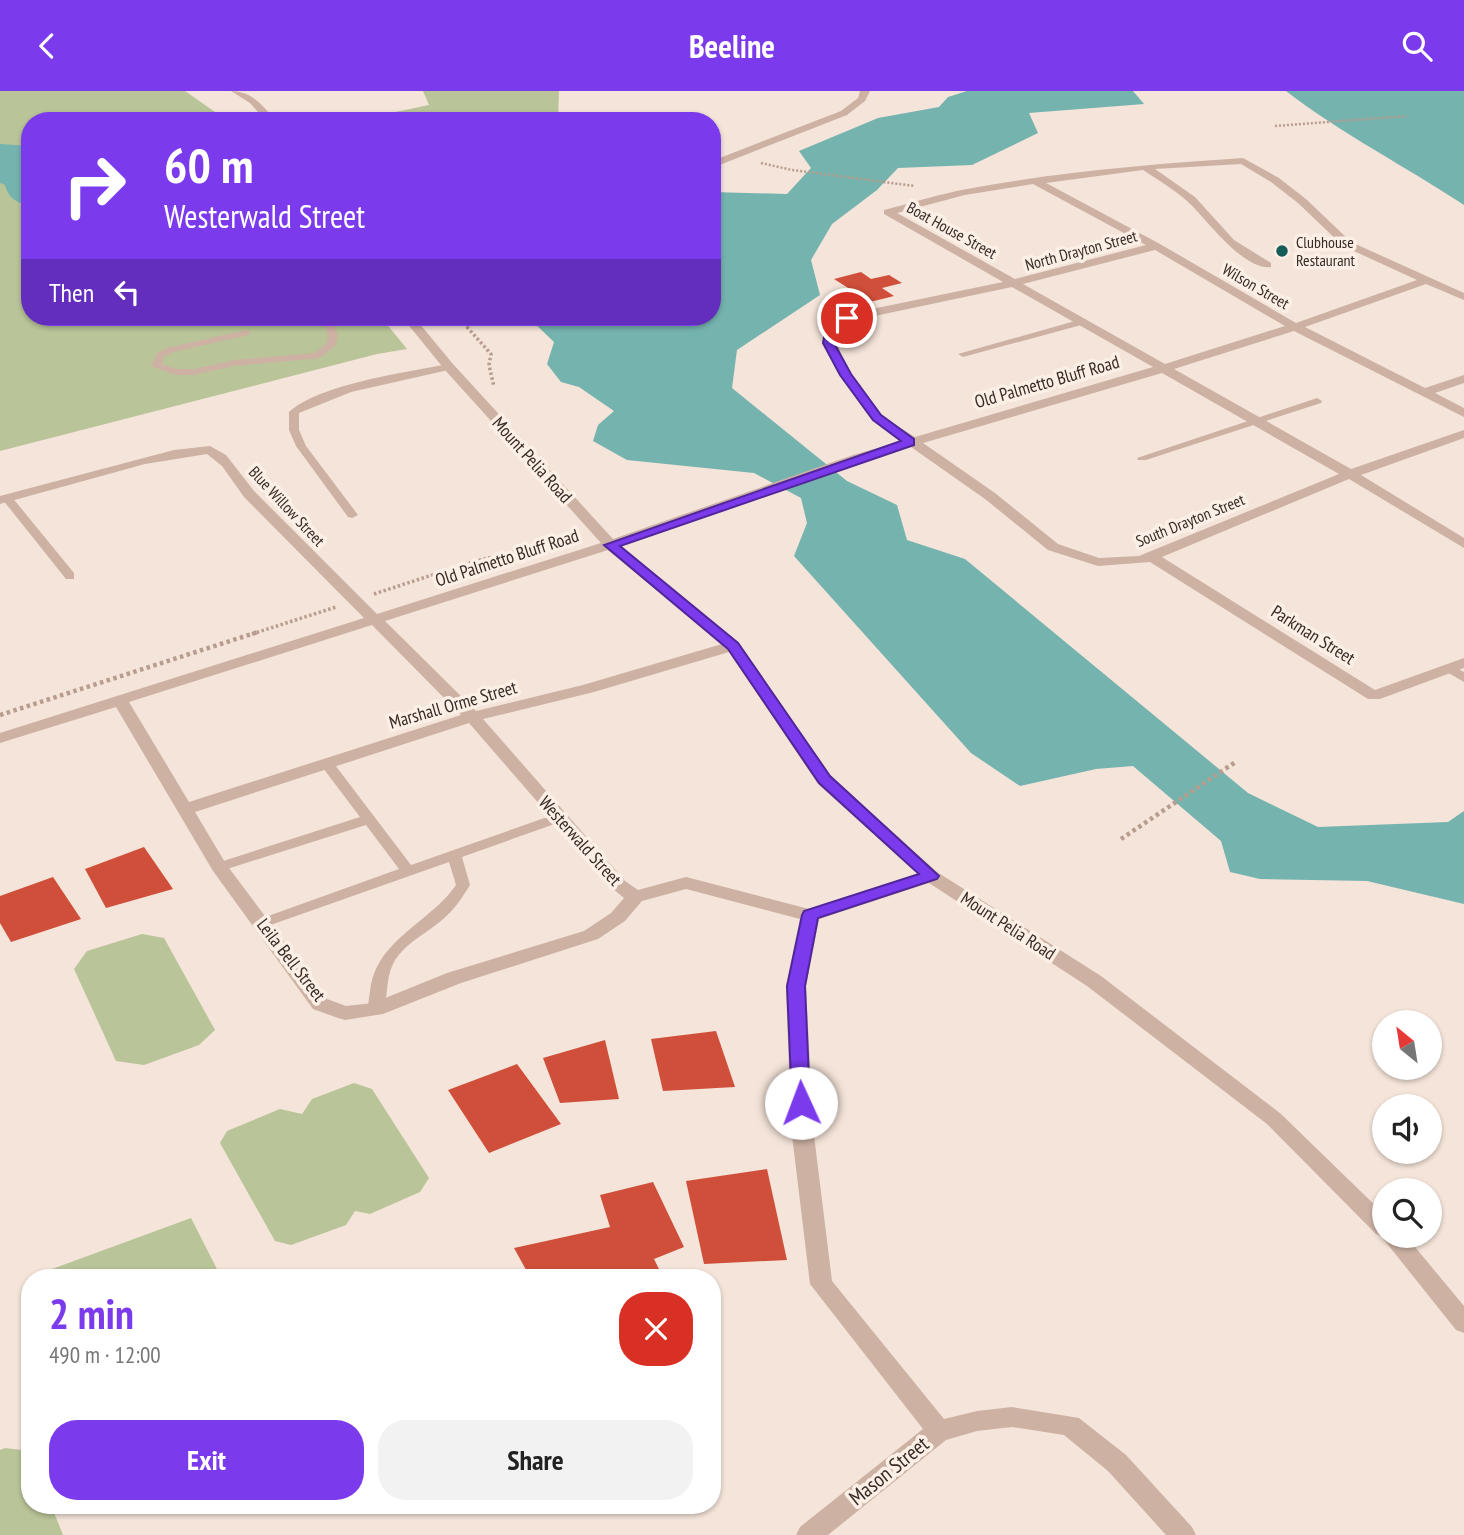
<!DOCTYPE html>
<meta charset="utf-8">
<style>
body{margin:0;font-family:"PT Sans Narrow",sans-serif;background:#f2f2f2;color:#222;height:100vh;display:flex;flex-direction:column;font-size:26px;white-space:nowrap}
*{box-sizing:border-box;margin:0}
p{font-size:23px;color:#767676}
.icon{flex:none;width:38px;height:38px;fill:none;stroke:currentColor;stroke-width:2;stroke-linecap:round;stroke-linejoin:round}
.map{position:relative;flex:1;overflow:hidden}
.panel{position:absolute;left:21px;top:1178px;width:700px;height:245px;display:flex;flex-direction:column;background:#fff;border-radius:28px;box-shadow:0 2px 5px #0004}
.panel>*{flex:none}
.hud{position:absolute;left:21px;top:21px;width:700px;height:214px;border-radius:28px;box-shadow:0 2px 5px #0004;background:#7c3aed;color:#fff;overflow:hidden}
.needle{width:46px;rotate:330deg}
.fabs{position:absolute;left:1372px;top:919px;display:grid;gap:14px}
.fabs a{display:grid;place-items:center;width:70px;height:70px;border-radius:50%;background:#fff;box-shadow:0 2px 5px #0004;font-size:35px}
.pin{position:absolute;display:grid;place-items:center;width:60px;height:60px;color:#fff;margin:-30px;border:4px solid #fff;border-radius:50%;box-shadow:0 2px 7px #0007}
.me{position:absolute;width:77px;margin:-38px;rotate:358deg;stroke-linejoin:round;filter:drop-shadow(0 0 5px #0008)}
.turn{display:flex;align-items:center;gap:24px;height:147px;padding:0 28px;font-size:32px}
.turn .icon{width:91px;height:91px;stroke-width:2.5}
.turn b{display:block;font-size:49px;line-height:60px}
.then{display:flex;align-items:center;height:66px;padding:0 28px;background:#0003;gap:14px;font-size:26px}
.round{display:grid;place-items:center;flex:none;width:74px;height:74px;border-radius:28px;background:#f2f2f2}
.summary{display:flex;align-items:center;justify-content:space-between;height:119px;padding:0 28px}
h1{font-size:42px;font-weight:700;line-height:52px;color:#7c3aed}
.primary-button{display:flex;gap:14px;margin-top:auto;padding:14px 28px}
.primary-button a{flex:1;height:80px;border-radius:28px;background:#7c3aed;color:#fff;font-size:28px;font-weight:700;line-height:80px;text-align:center}
.primary-button a+a{background:#f2f2f2;color:#222}
header{display:flex;justify-content:space-between;align-items:center;height:91px;padding:0 28px;background:#7c3aed;color:#fff;font-size:32px;font-weight:700}
.map>svg:first-child{display:block}
.green{fill:#b9c498}
.water{fill:#75b3af}
.building{fill:#d04f3a}
.lines{fill:none;stroke-linecap:round;stroke-linejoin:round}
.path-far2{stroke:#b89c8e;stroke-width:2.5;stroke-dasharray:2 2;stroke-linecap:butt}
.path-far1{stroke:#b89c8e;stroke-width:3.5;stroke-dasharray:2.5 2.5;stroke-linecap:butt}
.path{stroke:#b89c8e;stroke-width:4.5;stroke-dasharray:3.5 3.5;stroke-linecap:butt}
.lane{fill:#cdb2a4;fill-rule:evenodd}
.street{fill:#cdb2a4;fill-rule:evenodd}
.route{fill:#7c3aed;stroke:#51269a;stroke-width:2}
.poi-dot{fill:#185c5a;stroke:#fbefe6;stroke-width:2.5}
.labels{text-anchor:middle;stroke-width:7;stroke-linejoin:round;paint-order:stroke}
.far-street-label{font-size:16px;fill:#372a26;stroke:#fbefe6}
.far-poi-label{font-size:16px;fill:#372a26;stroke:#fbefe6;text-anchor:start}
.street-label{font-size:18px;fill:#372a26;stroke:#fbefe6}
.near-street-label{font-size:21px;fill:#372a26;stroke:#fbefe6}
</style>
<header><svg class="icon" aria-label="back" viewBox="0 0 24 24"><path d="M15 5l-7 7 7 7"/></svg>Beeline<svg class="icon" aria-label="search" viewBox="0 0 24 24"><circle cx="10" cy="10" r="6"/><path d="M15 15l6 6"/></svg></header>
<div class="map">
<svg width="1464" height="1444" viewBox="0 0 1464 1444">
<rect width="100%" height="100%" fill="#f4e4d9"/>
<g class="green">
<polygon points="0,0 185,0 228,30 30,30 30,226 381,226 407,258 377,263 0,360"/>
<polygon points="423,0 559,0 558,30 352,30 429,14"/>
<polygon points="142,843 164,847 215,939 199,954 144,974 116,970 74,878 87,860"/>
<polygon points="354,992 372,998 429,1087 420,1101 370,1123 355,1120 346,1134 291,1154 275,1150 220,1052 227,1040 280,1018 302,1023 312,1008"/>
<polygon points="191,1127 221,1186 33,1186 33,1185"/>
<polygon points="5,1357 30,1360 30,1414 51,1414 63,1444 0,1444 0,1359"/>
</g>
<g class="water">
<polygon points="967,0 1133,0 1144,13 1029,22 1038,42 972,74 898,77 877,99 832,133 811,169 820,204 737,259 732,297 847,390 897,414 907,449 965,468 1248,702 1318,736 1448,731 1464,720 1464,813 1367,790 1260,788 1230,781 1221,750 1133,675 1096,678 1020,695 971,662 794,465 807,432 801,407 754,382 627,369 593,350 598,334 614,320 579,296 561,291 547,273 554,251 528,226 712,226 712,101 787,103 811,77 799,60 878,27 939,16 948,6"/>
<path d="M1286,0h178v114c-59,-39 -122,-71 -178,-114z"/>
<path d="M0,53l30,2v60c-13,-3 -22,-8 -25,-21l-5,-2z"/>
</g>
<g class="building">
<polygon points="861,181 871,188 889,184 902,192 882,197 894,205 870,211 834,188"/>
<polygon points="144,756 173,798 106,817 85,778"/>
<polygon points="53,786 81,828 11,851 0,832 0,805"/>
<polygon points="716,940 735,996 663,1000 651,948"/>
<polygon points="605,949 619,1008 560,1012 543,967"/>
<polygon points="517,973 561,1033 489,1062 448,999"/>
<polygon points="767,1078 787,1169 704,1173 686,1090"/>
<polygon points="653,1091 684,1156 654,1168 662,1184 653,1186 530,1186 514,1157 610,1136 600,1104"/>
</g>
<g class="lines">
<g class="path-far2">
<polyline points="1275,35 1407,25"/>
<polyline points="761,72 792,79 915,95"/>
<polyline points="459,226 469,238"/>
</g>
<g class="path-far1">
<polyline points="467,236 491,263 489,274 494,296"/>
<polyline points="374,503 472,471 547,453"/>
<polyline points="252,543 336,516"/>
</g>
<g class="path">
<polyline points="0,624 258,541"/>
<polyline points="1121,748 1237,670"/>
</g>
<g class="lane">
<polygon points="322,226 332,226 338,245 336,254 320,267 234,275 194,284 176,284 151,275 157,262 167,257 246,239 251,242 249,244 173,261 164,266 162,273 177,278 194,278 234,269 314,262 326,253 328,245"/>
<polygon points="1082,228 1085,229 1085,233 963,266 958,263"/>
<path d="M449,273l5,3 -1,2 -102,23 -52,21v17l7,16 52,69 -6,3 -4,-1 -52,-71 -7,-16v-18c31,-28 118,-40 160,-48z"/>
<polygon points="1317,307 1322,310 1321,312 1146,369 1138,369 1137,367"/>
<polygon points="7,404 11,405 74,482 74,488 66,488 3,409 1,407"/>
<polygon points="1449,573 1464,581 1464,591 1445,580 1443,577"/>
<path d="M327,669l5,1 79,104 142,-50h10l2,3 -2,3 -101,36 8,28c-8,13 -16,25 -28,35 -16,14 -39,24 -49,44 -8,16 -4,34 -11,49h-12c-3,-7 -1,-14 0,-21 5,-52 59,-68 86,-107l-7,-23 -187,66 -5,-2 -3,-3 3,-3 142,-51 -33,-44 -142,45h-10l-2,-3 2,-3 146,-47 -40,-53z"/>
</g>
<g class="street">
<path d="M231,0c21,0 32,15 45,30h-10l-16,-18z"/>
<polygon points="860,0 870,0 865,10 847,24 712,77 712,70 841,20 858,7"/>
<path d="M1243,67l36,20 27,21 45,43 113,51v7l-38,-16 -121,43 120,61 39,-13v8l-29,10 29,15v9l-170,-86 -120,38 177,100 113,-39v8l-103,37 103,63v10l-115,-69 -187,78 213,133 89,-32v10l-84,31h-12l-218,-137 -52,4 -50,-16 -63,-51 -74,-52 -48,14 -243,85 119,97 91,133 107,96 164,104 180,138 103,100v21h21l59,71v27l-8,-3 -75,-94 -5,-2 -109,-110 -180,-138 -158,-103 -110,36 -13,67 7,141 19,154 112,138 33,-8 35,-4 67,11 47,37 66,72 4,8h-30l-58,-64 -44,-36 -52,-8 -35,4 -31,9 -118,95h-32l4,-8 123,-98 -113,-145 -19,-157 -5,-141 14,-67 -114,-30 -44,12 -17,20 -27,18 -137,44 -78,31 -38,6 -7,-2 -25,-9 -100,-138 -97,-164 -116,36v-10l364,-115 -120,-121 -22,-31 -15,-12 -62,10 -145,40v-8l174,-46 36,-4 16,9 28,36 123,123 224,-71 -156,-173 -43,-53h12l39,47 160,175 240,-84 49,-14 -30,-21 -32,-45 -17,-32 1,-16 19,-12 160,-33 -119,-68v-4c28,-7 55,-16 83,-21 91,-17 184,-25 276,-31zM1241,73l30,18 27,21 45,43 74,34 -121,43 -136,-79 -114,-61 97,-13c15,10 32,20 45,32 18,16 55,69 83,65v-4l-37,-23 -39,-43 -40,-28zM1033,93l113,61 -131,34 -118,-66 68,-18zM1155,159l130,76 -120,38 -142,-80zM1012,196l141,80 -238,70c-11,-7 -23,-14 -33,-22 -19,-17 -48,-61 -46,-86l15,-8zM1162,282l177,101 -200,82 -40,2 -41,-14 -63,-51 -72,-50zM608,459l114,94 -139,41 -107,26 -91,-90zM372,534l89,90 -272,87 -60,-100zM729,561l89,132 100,90 -109,35 -123,-32 -48,13 -13,-9 -142,-162 111,-27zM469,632l144,166 11,9 -13,15 -27,18 -137,42 -74,30 -27,3 -19,-7 -101,-135 -31,-52z"/>
</g>
</g>
<polygon class="route" points="843,225 852,227 835,238 834,252 851,283 881,324 914,348 914,354 620,455 738,552 830,685 939,785 937,788 818,827 805,895 810,1012 808,1017 794,1017 792,1012 787,895 802,824 804,820 919,783 819,692 728,558 604,454 901,350 873,329 840,284 823,252 826,234"/>
<circle class="poi-dot" cx="1282" cy="160" r="7"/>
<g class="labels">
<g class="far-street-label">
<text transform="translate(952 139) rotate(29)" y="6">Boat House Street</text>
<text transform="translate(1081 159) rotate(-15)" y="6">North Drayton Street</text>
<text transform="translate(1256 195) rotate(30)" y="6">Wilson Street</text>
<text transform="translate(287 415) rotate(47)" y="6">Blue Willow Street</text>
<text transform="translate(1190 429) rotate(-22)" y="6">South Drayton Street</text>
</g>
<g class="far-poi-label">
<text x="1296" y="157">Clubhouse<tspan x="1296" dy="18">Restaurant</tspan></text>
</g>
<g class="street-label">
<text transform="translate(1047 291) rotate(-16)" y="6">Old Palmetto Bluff Road</text>
<text transform="translate(532 369) rotate(48)" y="6">Mount Pelia Road</text>
<text transform="translate(507 467) rotate(-18)" y="6">Old Palmetto Bluff Road</text>
<text transform="translate(1313 544) rotate(32)" y="6">Parkman Street</text>
<text transform="translate(453 614) rotate(-16)" y="6">Marshall Orme Street</text>
<text transform="translate(580 750) rotate(48)" y="6">Westerwald Street</text>
<text transform="translate(1008 835) rotate(33)" y="6">Mount Pelia Road</text>
<text transform="translate(291 869) rotate(52)" y="6">Leila Bell Street</text>
</g>
<g class="near-street-label">
<text transform="translate(889 1380) rotate(-39)" y="7">Mason Street</text>
</g>
</g>
</svg>
<div class="fabs">
<a><svg class="needle" viewBox="-14 -14 28 28"><path d="M0-13l5 13h-10z" fill="#e53935"/><path d="M0 13l5-13h-10z" fill="#767676"/></svg></a>
<a><svg class="icon" aria-label="sound" viewBox="0 0 24 24"><path d="M4 9h4l5-4v14l-5-4H4zM17 9q2 3 0 6"/></svg></a>
<a><svg class="icon" aria-label="search" viewBox="0 0 24 24"><circle cx="10" cy="10" r="6"/><path d="M15 15l6 6"/></svg></a>
</div>
<div class="pin" style="left:847px;top:227px;background:#d93025"><svg class="icon" aria-label="arrive" viewBox="0 0 24 24"><path d="M6 21V4h12l-3 4 3 4H6"/></svg></div>
<svg class="me" style="left:801px;top:1012px" viewBox="-20 -20 40 40"><circle r="19" fill="#fff"/><path d="M0-13L10 11 0 6-10 11z" fill="#7c3aed"/></svg>
<div class="hud">
<div class="turn"><svg class="icon" aria-label="right" viewBox="0 0 24 24"><path d="M7 20v-9h11M14 6l5 5-5 5"/></svg><div><b>60 m</b>Westerwald Street</div></div>
<div class="then">Then<svg class="icon" aria-label="left" viewBox="0 0 24 24"><path d="M17 20v-9H6M10 6l-5 5 5 5"/></svg></div>
</div>
<section class="panel">
<div class="summary"><div><h1>2 min</h1><p>490 m · 12:00</p></div><a class="round" style="background:#d93025;color:#fff"><svg class="icon" aria-label="close" viewBox="0 0 24 24"><path d="M6 6l12 12M18 6L6 18"/></svg></a></div>
<div class="primary-button"><a>Exit</a><a>Share</a></div>
</section>
</div>
